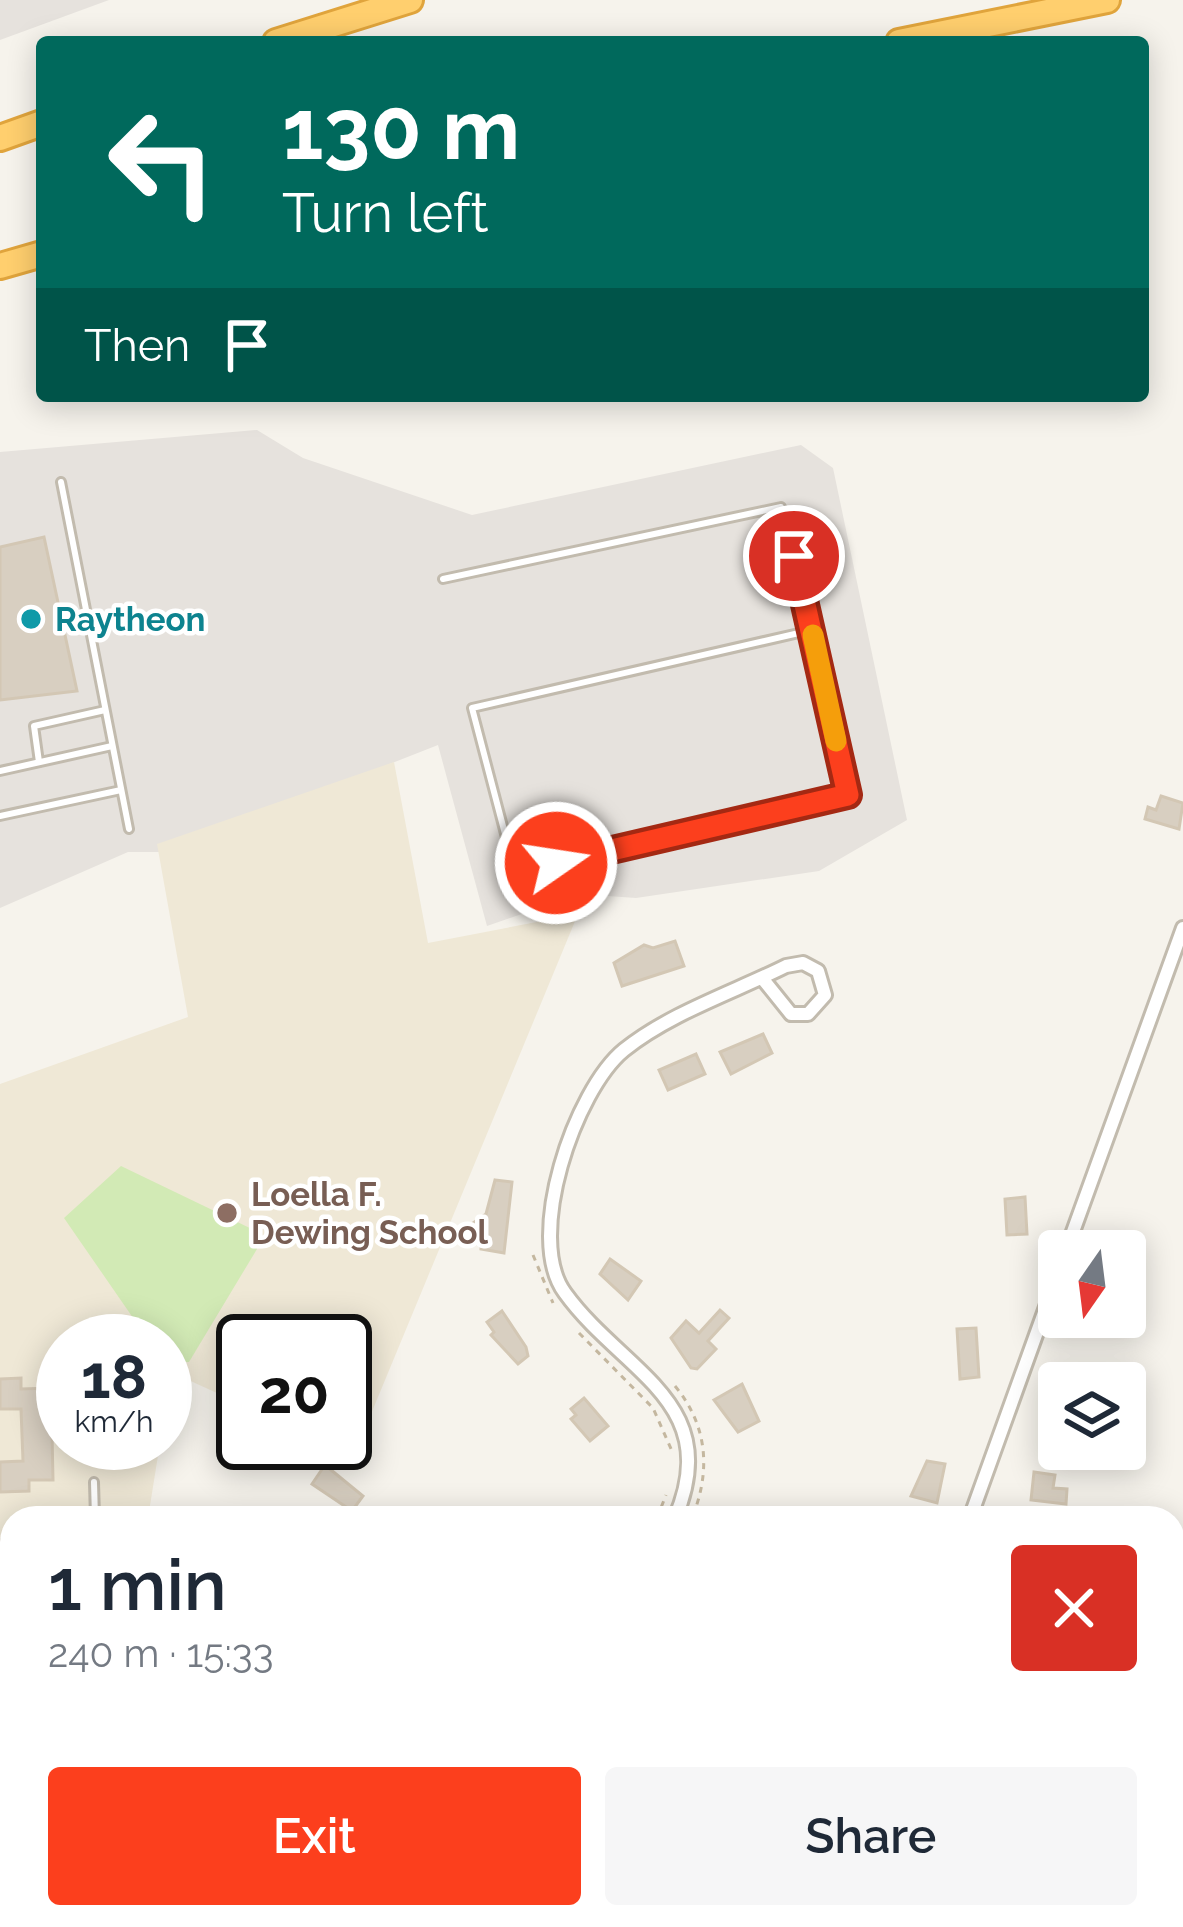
<!DOCTYPE html>
<meta charset="utf-8">
<style>
body{margin:0;font-family:Raleway,sans-serif;background:#f6f6f7;color:#1f2937;height:100vh;display:flex;flex-direction:column;font-size:45px;white-space:nowrap}
*{box-sizing:border-box;margin:0}
p{font-size:39px;color:#747a83}
.icon{flex:none;width:66px;height:66px;fill:none;stroke:currentColor;stroke-width:2;stroke-linecap:round;stroke-linejoin:round}
.map{position:relative;flex:1;overflow:hidden}
.panel{position:absolute;left:0px;top:1506px;width:1185px;height:423px;display:flex;flex-direction:column;background:#fff;border-radius:36px 36px 0 0;box-shadow:0 6px 30px #0003}
.panel>*{flex:none}
.hud{position:absolute;left:36px;top:36px;width:1113px;height:366px;border-radius:12px;box-shadow:0 6px 30px #0003;background:#00695c;color:#fff;overflow:hidden}
.needle{width:78px;rotate:194deg}
.fabs{position:absolute;left:1038px;top:1230px;display:grid;gap:24px}
.fabs a{display:grid;place-items:center;width:108px;height:108px;border-radius:12px;background:#fff;box-shadow:0 6px 30px #0003;font-size:60px}
.speed{position:absolute;left:36px;top:1314px;display:flex;gap:24px;font-size:60px;font-weight:700;text-align:center}
.speed>*{display:grid;place-content:center;width:156px;height:156px;border-radius:50%;background:#fff;box-shadow:0 6px 30px #0003;line-height:1}
.speed small{font-size:30px;font-weight:400}
.speed .limit{border:6px solid #111;border-radius:18px;background:#fff;color:#111}
.pin{position:absolute;display:grid;place-items:center;width:102px;height:102px;color:#fff;margin:-51px;border:6px solid #fff;border-radius:50%;box-shadow:0 3px 12px #0007}
.me{position:absolute;width:132px;margin:-66px;rotate:77deg;stroke-linejoin:round;filter:drop-shadow(0 0 9px #0008)}
.turn{display:flex;align-items:center;gap:42px;height:252px;padding:0 48px;font-size:54px}
.turn .icon{width:156px;height:156px;stroke-width:2.5}
.turn b{display:block;font-size:84px;line-height:102px}
.then{display:flex;align-items:center;height:114px;padding:0 48px;background:#0003;gap:24px;font-size:45px}
.round{display:grid;place-items:center;flex:none;width:126px;height:126px;border-radius:12px;background:#f6f6f7}
.headline{display:flex;align-items:center;justify-content:space-between;height:204px;padding:0 48px}
h1{font-size:72px;font-weight:600;line-height:90px}
.button{display:flex;gap:24px;margin-top:auto;padding:24px 48px}
.button a{flex:1;height:138px;border-radius:12px;background:#fc3f1d;color:#fff;font-size:48px;font-weight:600;line-height:138px;text-align:center}
.button a+a{background:#f6f6f7;color:#1f2937}
.map>svg:first-child{display:block}
.industrial{fill:#e6e2dd}
.education{fill:#efe8d6}
.green{fill:#d2eab5}
.building{fill:#d8cfc1;stroke:#d3c7b4;stroke-width:3}
.lines{fill:none;stroke-linecap:round;stroke-linejoin:round}
.service-casing{stroke:#c2bbae;stroke-width:12}
.minor-casing{stroke:#c2bbae;stroke-width:18}
.secondary-casing{stroke:#d6c79b;stroke-width:24}
.motorway-casing{stroke:#e0a43c;stroke-width:30}
.path{stroke:#c4b79f;stroke-width:3;stroke-dasharray:6 6;stroke-linecap:butt}
.service{stroke:#fff;stroke-width:6}
.minor{stroke:#fff;stroke-width:12}
.secondary{stroke:#fff3cd;stroke-width:18}
.motorway{stroke:#ffcf6e;stroke-width:24}
.route-casing{stroke:#a42913;stroke-width:30}
.route{stroke:#fc3f1d;stroke-width:21}
.slow{stroke:#f59e0b;stroke-width:21}
.culture-dot{fill:#0f9aa8;stroke:#fff;stroke-width:4.5}
.education-dot{fill:#8d6e63;stroke:#fff;stroke-width:4.5}
.labels{text-anchor:middle;stroke-width:9;stroke-linejoin:round;paint-order:stroke}
.culture-label{font-size:33px;font-weight:bold;fill:#0d838f;stroke:#fff;text-anchor:start}
.education-label{font-size:33px;font-weight:bold;fill:#785e54;stroke:#fff;text-anchor:start}
</style>
<div class="map">
<svg width="1183" height="1927" viewBox="0 0 1183 1927">
<rect width="100%" height="100%" fill="#f6f3ec"/>
<g class="industrial">
<polygon points="0,0 109,0 0,40"/>
<polygon points="257,430 303,458 472,515 801,445 833,468 907,820 819,871 636,898 579,894 487,926 438,745 166,852 128,852 0,908 0,452"/>
</g>
<polygon class="education" points="394,762 428,943 578,914 354,1455 327,1443 345,1443 345,1341 243,1341 243,1405 171,1372 165,1407 165,1341 63,1341 63,1443 160,1443 148,1518 12,1518 12,1833 0,1835 0,1084 188,1017 157,844"/>
<polygon class="green" points="121,1166 256,1231 257,1249 189,1362 165,1363 165,1341 149,1341 64,1218"/>
<g class="building">
<polygon points="44,537 77,691 0,700 0,547"/>
<polygon points="1161,796 1183,803 1179,829 1145,819 1148,807 1156,810"/>
<polygon points="675,941 684,966 622,986 614,963 644,945 653,948"/>
<polygon points="763,1034 772,1053 731,1074 720,1052"/>
<polygon points="696,1054 705,1074 668,1090 659,1070"/>
<polygon points="495,1180 512,1182 504,1253 481,1249 482,1225 473,1223 486,1214"/>
<polygon points="1025,1197 1027,1234 1007,1235 1005,1199"/>
<polygon points="610,1259 641,1281 628,1300 600,1274"/>
<polygon points="720,1310 729,1318 708,1341 716,1349 697,1369 691,1368 671,1338 686,1321 699,1333"/>
<polygon points="502,1311 526,1347 528,1356 518,1364 491,1335 494,1332 487,1322"/>
<polygon points="976,1328 979,1377 960,1379 957,1329"/>
<polygon points="21,1378 21,1389 51,1388 53,1480 29,1480 29,1491 0,1492 0,1462 23,1461 21,1409 0,1409 0,1379"/>
<polygon points="742,1384 759,1421 738,1432 714,1400"/>
<polygon points="584,1398 608,1426 590,1441 571,1419 576,1415 571,1409"/>
<polygon points="927,1461 945,1464 937,1503 911,1496"/>
<polygon points="325,1465 363,1496 352,1511 312,1484"/>
<polygon points="1034,1472 1055,1475 1053,1488 1067,1489 1066,1504 1031,1500"/>
<polygon points="12,1539 12,1652 0,1652 0,1540"/>
</g>
<g class="lines">
<defs>
<g id="service">
<polyline points="61,482 129,829"/>
<polyline points="443,579 781,507 812,630"/>
<polygon points="812,630 847,795 515,872 472,708"/>
<polyline points="39,762 34,726 105,710"/>
<polyline points="0,771 112,746"/>
<polyline points="0,816 121,790"/>
<polyline points="94,1482 95,1518"/>
<polyline points="0,1689 12,1688"/>
</g>
<g id="minor">
<polyline points="1066,1251 1183,928"/>
<path d="M675,1518c50,-116 -53,-146 -110,-225 -41,-55 10,-203 59,-243 46,-37 110,-58 162,-84l17,-3 15,8 7,24 -17,19h-17l-29,-36"/>
<polyline points="970,1518 1059,1271"/>
<polyline points="1072,1927 1076,1917"/>
</g>
<g id="secondary">
<polyline points="0,1857 12,1854"/>
<polyline points="846,1917 856,1927"/>
</g>
<g id="motorway">
<polyline points="276,42 410,0"/>
<polyline points="899,42 1107,0"/>
<polyline points="0,138 42,123"/>
<polyline points="0,266 42,254"/>
</g>
</defs>
<use href="#service" class="service-casing"/>
<use href="#minor" class="minor-casing"/>
<use href="#secondary" class="secondary-casing"/>
<use href="#motorway" class="motorway-casing"/>
<g class="path">
<polyline points="533,1255 553,1303"/>
<polyline points="579,1333 653,1408 672,1451"/>
<path d="M675,1386c33,40 36,85 17,132"/>
<polyline points="657,1518 666,1495"/>
</g>
<use href="#service" class="service"/>
<use href="#minor" class="minor"/>
<use href="#secondary" class="secondary"/>
<use href="#motorway" class="motorway"/>
</g>
<g class="lines">
<defs>
<polyline id="route" points="556,863 848,795 794,556"/>
</defs>
<use href="#route" class="route-casing"/>
<use href="#route" class="route"/>
<polyline class="slow" points="813,635 836,741"/>
</g>
<circle class="culture-dot" cx="31" cy="619" r="12"/>
<circle class="education-dot" cx="227" cy="1213" r="12"/>
<g class="labels">
<g class="culture-label">
<text x="55" y="631">Raytheon</text>
</g>
<g class="education-label">
<text x="251" y="1206">Loella F.<tspan x="251" dy="38">Dewing School</tspan></text>
</g>
</g>
</svg>
<div class="fabs">
<a><svg class="needle" viewBox="-14 -14 28 28"><path d="M0-13l5 13h-10z" fill="#e53935"/><path d="M0 13l5-13h-10z" fill="#747a83"/></svg></a>
<a><svg class="icon" aria-label="layers" viewBox="0 0 24 24"><path d="M12 4l9 5-9 5-9-5zM3 14l9 5 9-5"/></svg></a>
</div>
<div class="speed"><div>18<small>km/h</small></div><div class="limit">20</div></div>
<div class="pin" style="left:794px;top:556px;background:#d93025"><svg class="icon" aria-label="arrive" viewBox="0 0 24 24"><path d="M6 21V4h12l-3 4 3 4H6"/></svg></div>
<svg class="me" style="left:556px;top:863px" viewBox="-20 -20 40 40"><circle r="17" fill="#fc3f1d" stroke="#fff" stroke-width="3"/><path d="M0-11L8 9 0 5-8 9z" fill="#fff"/></svg>
<div class="hud">
<div class="turn"><svg class="icon" aria-label="left" viewBox="0 0 24 24"><path d="M17 20v-9H6M10 6l-5 5 5 5"/></svg><div><b>130 m</b>Turn left</div></div>
<div class="then">Then<svg class="icon" aria-label="arrive" viewBox="0 0 24 24"><path d="M6 21V4h12l-3 4 3 4H6"/></svg></div>
</div>
<section class="panel">
<div class="headline"><div><h1>1 min</h1><p>240 m · 15:33</p></div><a class="round" style="background:#d93025;color:#fff"><svg class="icon" aria-label="close" viewBox="0 0 24 24"><path d="M6 6l12 12M18 6L6 18"/></svg></a></div>
<div class="button"><a>Exit</a><a>Share</a></div>
</section>
</div>
